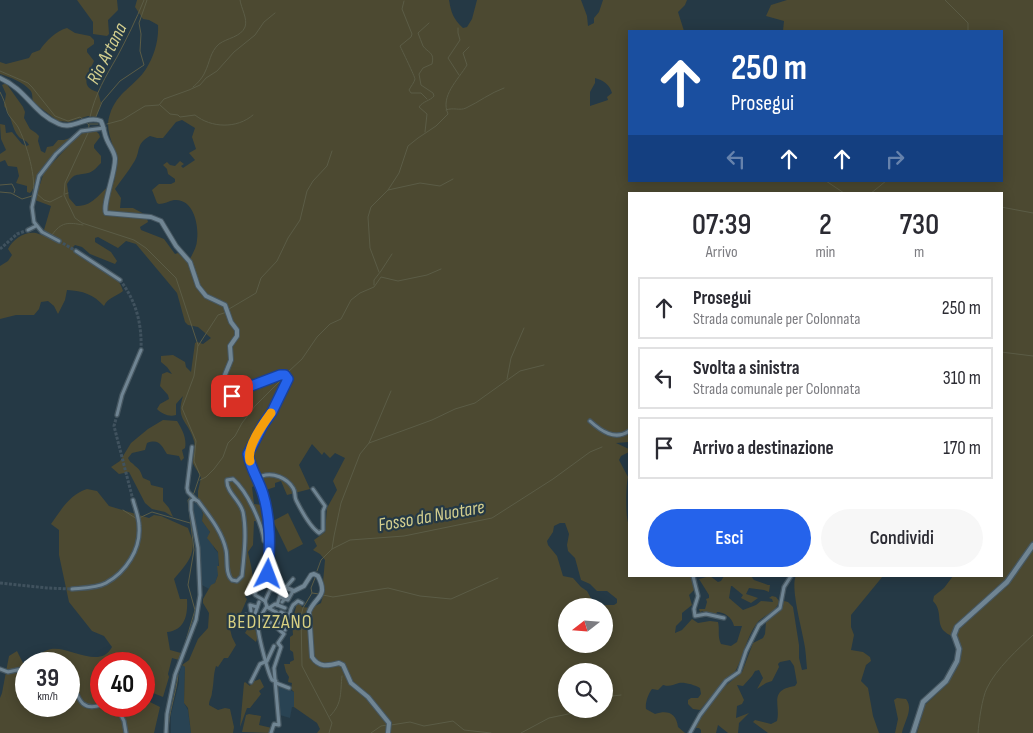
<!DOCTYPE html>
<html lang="it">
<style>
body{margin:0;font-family:"Sofia Sans Condensed",sans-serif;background:#f7f7f7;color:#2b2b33;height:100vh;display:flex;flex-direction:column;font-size:19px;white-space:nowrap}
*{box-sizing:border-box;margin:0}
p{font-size:16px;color:#7c7c81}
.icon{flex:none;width:28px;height:28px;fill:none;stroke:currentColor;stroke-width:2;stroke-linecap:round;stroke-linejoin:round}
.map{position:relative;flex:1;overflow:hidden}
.side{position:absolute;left:628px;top:192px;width:375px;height:385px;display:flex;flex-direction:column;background:#fff;border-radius:0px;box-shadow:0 2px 12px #0003}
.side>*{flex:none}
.hud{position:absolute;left:628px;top:30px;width:375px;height:152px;border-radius:0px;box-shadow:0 2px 12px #0003;background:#1a4fa0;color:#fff;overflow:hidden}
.needle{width:32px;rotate:253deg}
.fabs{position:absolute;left:558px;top:598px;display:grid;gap:10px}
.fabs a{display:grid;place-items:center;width:55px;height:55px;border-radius:50%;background:#fff;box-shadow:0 2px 12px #0003;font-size:25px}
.speed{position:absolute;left:15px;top:652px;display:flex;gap:10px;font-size:25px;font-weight:700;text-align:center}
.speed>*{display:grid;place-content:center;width:65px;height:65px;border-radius:50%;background:#fff;box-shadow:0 2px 12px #0003;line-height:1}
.speed small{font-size:12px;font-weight:400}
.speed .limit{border:8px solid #d22;background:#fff;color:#111}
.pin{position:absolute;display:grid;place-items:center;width:42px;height:42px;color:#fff;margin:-21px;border-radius:10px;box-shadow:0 2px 8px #0006}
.me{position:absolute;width:55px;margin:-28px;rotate:3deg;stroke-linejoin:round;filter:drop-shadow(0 0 4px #0008)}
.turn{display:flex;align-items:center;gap:18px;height:105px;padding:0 20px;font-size:22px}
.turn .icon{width:65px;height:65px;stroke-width:2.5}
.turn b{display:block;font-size:35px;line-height:42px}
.lanes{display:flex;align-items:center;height:48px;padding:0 20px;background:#0003;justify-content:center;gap:25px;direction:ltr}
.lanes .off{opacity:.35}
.eta{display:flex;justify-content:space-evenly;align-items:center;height:85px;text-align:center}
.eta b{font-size:30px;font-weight:600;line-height:35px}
.cta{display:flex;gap:10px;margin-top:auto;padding:10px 20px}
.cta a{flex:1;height:58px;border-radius:30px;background:#2563eb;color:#fff;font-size:20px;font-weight:600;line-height:58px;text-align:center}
.cta a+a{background:#f7f7f7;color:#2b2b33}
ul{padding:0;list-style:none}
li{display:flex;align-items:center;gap:15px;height:62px;margin:0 10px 8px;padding:0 10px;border:2px solid #e1e1e2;border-radius:0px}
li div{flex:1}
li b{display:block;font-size:19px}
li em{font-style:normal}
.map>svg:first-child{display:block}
.built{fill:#294353}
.green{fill:#4c4931;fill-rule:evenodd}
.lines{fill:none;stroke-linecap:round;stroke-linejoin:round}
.stream{stroke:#5b5c46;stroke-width:1}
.minor-tunnel{stroke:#40525e;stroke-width:3;stroke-dasharray:3 1.5;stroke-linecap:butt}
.minor-casing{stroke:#465761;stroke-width:5.5}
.tertiary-casing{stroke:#465761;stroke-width:6}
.secondary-casing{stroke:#465761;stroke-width:7}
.minor{stroke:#708593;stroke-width:3}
.tertiary{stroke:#708593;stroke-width:4}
.secondary{stroke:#708593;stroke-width:4.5}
.route-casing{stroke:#184099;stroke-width:12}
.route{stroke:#2563eb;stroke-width:9}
.slow{stroke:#f59e0b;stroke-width:9}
.labels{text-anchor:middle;stroke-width:4.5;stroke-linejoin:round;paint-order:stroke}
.water-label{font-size:19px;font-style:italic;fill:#d3ce8e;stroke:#253945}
.quarter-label{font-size:20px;letter-spacing:1px;fill:#d7cf81;stroke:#253945}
</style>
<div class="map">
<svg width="1033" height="733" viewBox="0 0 1033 733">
<rect width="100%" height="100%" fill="#253945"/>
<g class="built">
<polygon points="196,502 199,504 203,514 202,521 209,530 214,548 219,554 218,575 215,583 209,589 202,585 199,540 192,505"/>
<polygon points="182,665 185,667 184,703 188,710 191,733 171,733 171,714 179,683 179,674"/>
<polygon points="278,684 294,692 295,704 294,707 292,707 290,718 280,715"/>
</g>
<g class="green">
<polygon points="77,0 117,0 118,10 108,20 109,34 107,36 93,34 93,22"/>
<path d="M137,0h312c2,12 4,19 14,28l4,-1 5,-8 5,-19h104l6,16 1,10 6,-3v-5l5,-6 4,-12h84l-2,5 -7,7 6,19h-55v150h372v-150h-218l1,-10 -18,-5 5,-11 16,-5h246v733h-116l8,-28 20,-19 11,-16 5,-15 -2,-16c-5,-2 -11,-4 -15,-8 -8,-8 -1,-20 -11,-30l1,-5 10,-8 9,-12h48v-382h-372v248l-13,1 13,6v3l-8,4 -2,4 9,17c-2,8 -3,41 1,48v51h62l3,14 -5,5 3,10 -10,8v7l-6,6 -1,7 7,-3 10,-11 6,4 12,-2 8,1c2,8 -1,13 3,22l10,2 6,-4 5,-16h-8c-2,-9 -10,-14 -17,-14l-2,4 -2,-3 -9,1 -1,-3 -3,1 -1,-3h6l2,-7 -1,-3 3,-1v-3l-10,-16 11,-3 8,6 3,-1 3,-5h27l3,4 14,5h2l-1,7 -5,-2 -15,-2 -3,6 12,4 -7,5 -10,-5 2,-3 -11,-9h-1l-2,12 14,12 13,-5 5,-4 12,1 -1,-3 -3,-1 3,-2 4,1 3,4c-3,13 -15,13 -22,22 -11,15 -14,35 -23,51l-7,4 -27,32 -7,-1 -5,-5v-4l3,-2h7l3,-4 -1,-6c-5,-3 -16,-6 -21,-5 -7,2 -9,4 -16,2l-5,5 -6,-1c-4,5 -7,14 -6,20l9,5c13,-4 21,-1 23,13l7,6h-368l3,-4 -3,-6 -23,-16v-15l-3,-3 1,-6 -4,-1 1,-5 -3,-5 -2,-8h6v-2l4,-2 -1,-8 -3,-2v-13l3,-2 -1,-13 5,-19 3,1 2,3 9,1 10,-5 3,-11 -1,-10 2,-22 -5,-6 -7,-4 4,-4 -3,-6 11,-8 2,-24 10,-18 -4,-9 12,-23 -10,-5 -5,5 -6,-6 -2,3 -10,-11 -13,21 11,24 -23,6 -6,-14 -6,2v4l-9,3 -3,-7 -11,4 2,17 9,1 2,18 -11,-2 -1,24 -5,7c3,15 10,33 -3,45l2,2 -6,14 -11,16 2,8 4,8 -8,13h-4l-6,9 -2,-1c-3,9 -2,18 -4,26 0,5 -3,8 -3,13l9,5 7,-2 5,1 4,18 -1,6h-42l-3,-25 -4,-5 1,-36 -3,-2 7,-5 9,-21 10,-11 1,-15 -6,-10v-4l8,-14 4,-2 3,-8 -1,-9h2l-1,-14 -11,-14 3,-6 -8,-11 1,-7 -5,-17v-6l3,-13c-2,-6 -8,-12 -9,-18 -1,-7 4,-13 2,-19 -5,-20 -19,-20 -11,-45l-7,8v11c-7,2 -14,-1 -19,-6l3,-5 9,-5 -1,-4 -8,-9 2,-12 5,-2 5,2 -5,-7 -6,-5v-6l12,-1 12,7 1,5 5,5 4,-29 2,-1 6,2 8,-6 -13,-11 -10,-2 -3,-3 -8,-29 -41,-49 -10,-3 -8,7 -20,-11 -3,1v4l16,10 6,9 -2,3 -25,-10 -8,-7 -7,-2 -2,2c9,20 45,21 50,44 -7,6 -15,6 -19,15 -11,-12 -21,-15 -37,-16l-2,10 -7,14 -4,-8 -6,-5 -7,1 -2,7 -5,6h-18l-16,4v-53l8,-5 4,-6 -4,-6c5,-10 17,-18 28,-16 6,2 10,4 17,4l-9,-7 7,-24 -16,-6 9,-28 30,-32 10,-8 12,-1 3,3 1,3 -6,8v3l7,8v7c-4,4 -8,9 -13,10 -12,3 -13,-1 -21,11l2,14 7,8c18,1 25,-16 38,-24 1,-8 4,-15 2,-23 -2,-16 -12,-29 -6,-45 7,-22 25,-28 36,-45 8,-12 13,-29 12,-44l-9,-5 -6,-1 -8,-12zM595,78c8,2 15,7 17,15l-5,4 1,3 -18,6v-14l5,-9zM182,120l13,8 -3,9 4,12 -7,4 6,7 -12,8 -2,-2 3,-2 -4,-3 -5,5 -5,-1 -3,-3 -4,3 4,4 1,5 7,5v3l-4,2h-12l-7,6 5,13 2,1c5,0 10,-3 15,-4 20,-2 25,26 23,40 0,8 -6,16 -9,23l-10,-10 -3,1 -11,-15 -23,-9 -1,-3 8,-5 -2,-7 -13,-7h-13l1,-10 -6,-9c6,-9 13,-17 19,-27 7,-10 1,-18 16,-26l7,2h6l13,-16zM560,523h5l4,11 -2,11 1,6 7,7 6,22 9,4 7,7h10l10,8v4l-3,2h-9l-1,2 7,9 -7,3v25h-38v-38h29l-8,-15 -6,-4 -8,-9 -10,-2 -6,-20 -9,-11 -1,-4 6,-9 1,-6zM566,671h38v38h-38z"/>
<path d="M67,28l8,5 15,3 4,4v4l-7,5v3l7,9c-5,12 -16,26 4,31l3,11 -4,12 -2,2 -7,-1 -19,6 -11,-1 -25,-19c-1,-4 0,-9 -3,-12 -7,-8 -20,-13 -30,-16v-12l6,2 23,-6 3,-5 8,-3c5,-8 17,-20 27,-22z"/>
<path d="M6,83l17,24 2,5 -1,6 6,11 6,4 3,3 -1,5 3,10 4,2 2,-6 6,-1 5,-6h6l6,-2c-11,10 -22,21 -30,33 -5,7 -5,18 -10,22l-3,-1v-6l-11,-3 3,-7 -2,-9 -9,-1 -3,-6 -5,2v-8l6,-4 -5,-11 -1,-15 5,1 1,8 6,-1 10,12 4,2 3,-1c-3,-6 -6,-4 -10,-8 -8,-9 -7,-22 -15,-31l2,-12 -4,-9z"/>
<path d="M163,420l14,1c5,8 10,17 8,27l-3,2 2,8 -3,3 -2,-5 -12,-2c-5,-8 -8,-16 -20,-11l-2,7 -13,3 -4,5c2,5 4,4 7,8 5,3 6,7 8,12l7,3 1,4 12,3v13l6,7 4,9 -8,-5 -13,-3 -7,-6 -16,-31 -10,2 -8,-7 9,-6 11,-18 17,-14z"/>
<path d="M87,489l10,2 12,15 40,12 5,-3 7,1 27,12c1,4 3,7 4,11 4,17 -8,28 -18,40l6,20h7c1,16 -2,31 -20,33l3,18 11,3 -2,7 -7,-2 -4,16 1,3 -6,20 -15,-6 -2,6 2,4 12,6 -6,26h-154v-35l2,-5 7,-37 8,-5 6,12h5c7,-6 14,-12 23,-14 19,-3 49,21 61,-2l-8,-11 -12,-5 -23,-29 -10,-47v-25l-8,-6c10,-14 19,-30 36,-35zM26,664h43v42h-43zM101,664h43v42h-43z"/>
<polygon points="288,513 303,544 288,552 273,521"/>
<path d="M796,576h87l-32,39v12l3,8 -3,15 12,2 7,5 1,4 -5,4 -5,16 7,7 5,28 6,17h-111l-15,-11 2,-2 16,4 6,-3c4,-16 -9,-31 18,-35l2,-3 -3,-17 -4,-6 -10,2 -2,2 1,3 -7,14 -6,2 -9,6 6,-11 -4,-8 -4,1 -3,5 -9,10 -6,-1 7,15 -2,4 -5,2 -1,12 13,-5 -10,10 -1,10h-10l-10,-8 -2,8h-15v-3l-2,-2h-5l7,-12 23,-29 18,-15 11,-29 10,-5 2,-4 1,-12 13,-10 5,-11 4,1 5,5 6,38v13l3,12 5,-1c-1,-9 -1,-18 -3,-27 -2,-13 -14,-56 -8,-66z"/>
<polygon points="248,628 250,630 252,628 255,629 256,632 258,632 260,638 257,639 256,642 245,633"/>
<polygon points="260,679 264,687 259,691 261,694 250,708 247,708 240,727 244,683 245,682 250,686 252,682"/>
<path d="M897,698l9,1c8,10 -2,23 -4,34h-7l3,-14 -4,-19z"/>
<polygon points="249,714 261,716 259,725 272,728 271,733 242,732 246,715"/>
</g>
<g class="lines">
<g class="stream">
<polyline points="945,0 968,23 968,31"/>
<path d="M404,1l-2,8 10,25 -1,3 -11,9c2,4 15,31 15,33 -1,4 -4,7 -6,11l2,3h10l6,6"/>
<polyline points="458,28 458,33 460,40 448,58 459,75"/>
<polyline points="0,71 28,83 32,87 55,116 68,121 80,117 89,125 88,133 65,183 64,195 75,218 82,223 134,240 146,248 176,278 198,345 194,376 182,408 196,441 194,461 200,475 194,493 188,500 194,550 188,585 195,610 182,654"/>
<path d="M193,87c5,-4 10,-10 12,-15 5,-10 5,-20 14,-28 8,-6 22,-7 26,-17 3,-8 -4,-19 -5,-27"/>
<path d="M0,92c4,8 5,11 7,19 1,5 8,11 11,16 8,15 20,54 14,69l-10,3 -11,-6 -11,-1"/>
<path d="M160,105l10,9 8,1 2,2 15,-2c16,13 42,14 58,0"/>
<path d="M446,110c7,-3 14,1 20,-2 13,-6 24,-15 38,-20"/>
<path d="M90,117c5,-23 16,-41 27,-60 10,-19 19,-37 27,-57"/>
<polyline points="95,119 102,102 120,81 144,65 140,51 141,34 139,23 147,0"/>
<polyline points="89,124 98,124"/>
<polyline points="107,124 122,120 145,106 159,105 164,99 189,90 200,85 206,78 217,71 234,52 255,35 264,22 275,13"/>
<path d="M425,132l2,-18 -8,-7c4,-6 11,-6 15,-11l-1,-3 -12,-8 -2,-11 4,-6 9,-4c3,-12 -4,-11 -9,-18 -2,-4 -3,-9 -5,-13l11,-10"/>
<polyline points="826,181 844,193"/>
<polyline points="0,185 12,184 15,190 14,193"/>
<path d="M388,190l11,-17 9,-27 10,-8 18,-12 12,-12c-8,-18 10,-34 19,-49l-4,-12 6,-6"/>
<polyline points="36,193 44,200 50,202 62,196"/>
<polyline points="65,194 68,193"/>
<polyline points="870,194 886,181"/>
<polyline points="1001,207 1033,213"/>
<path d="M46,232l6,3c9,-13 16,-13 31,-10"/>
<polyline points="379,272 370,248 368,217 371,207 388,190 420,183 440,186 453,179"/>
<polyline points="374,285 374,280 381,271 392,254"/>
<polyline points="229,309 256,293 261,278 277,261 288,238 300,220 307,191 313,181 327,166 332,151"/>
<polyline points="198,346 218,315 227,312"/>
<polyline points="1001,352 1033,356"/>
<polyline points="288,372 302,359 317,337 330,324 341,319 351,300 360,293 374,287 381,277 398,281 427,275 441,269"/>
<polyline points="507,379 511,358 524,328"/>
<polyline points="369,443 391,391"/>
<polyline points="200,480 206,477 214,469 223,457 228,443 235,436 242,423 255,406 283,378"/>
<polyline points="123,510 137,519 152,512 190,523"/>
<polyline points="332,549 334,536 341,503 360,454 369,443 432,420 455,409 475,403 520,371 544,365"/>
<polyline points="317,571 321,560 332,549 350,540 404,536 492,518 553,479 590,452 602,447"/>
<polyline points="315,578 311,588 312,593 303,608 301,616 302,666 332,723 329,733"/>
<polyline points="312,593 319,594"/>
<polyline points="323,595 333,597 388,588 420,596 451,599 498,578"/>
<polyline points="604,697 621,695"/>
<path d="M330,716c13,-13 10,-24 12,-40"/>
<polyline points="391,725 410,722 424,726 453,721 464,730 491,733"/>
<path d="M168,733c0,-20 8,-38 10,-58"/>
<polyline points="371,733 381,726 387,725"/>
<polyline points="521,733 549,718 573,713 578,709"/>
<path d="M978,733c1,-12 4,-35 9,-45 9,-19 31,-39 46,-53"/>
</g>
<g class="minor-tunnel">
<polyline points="59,241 76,251"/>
<polyline points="0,249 17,234 28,230"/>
<path d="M120,280c16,21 22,43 21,70"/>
<polyline points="117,415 114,426 133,500"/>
<polyline points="0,583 47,588 72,589"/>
</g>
<defs>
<g id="minor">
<polyline points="28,230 36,226"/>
<polyline points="59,241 42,232 34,222 32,207 39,176 56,154 81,131 104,128"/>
<polyline points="76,251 120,280"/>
<polyline points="117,415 122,395 141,350"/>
<path d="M590,421c11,10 25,20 39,10"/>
<polyline points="192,447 187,488 188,492 196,500"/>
<path d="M259,483l3,-7c11,-4 25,2 31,12 3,4 1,8 3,12 5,10 14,27 23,33l4,-3v-19l2,-5 -12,-17"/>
<polyline points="693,576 698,596 694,609 695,616 706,614 724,618"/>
<polyline points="256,582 255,595 265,601"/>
<path d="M72,589c11,-1 25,-1 34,-6 20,-11 35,-34 33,-57 0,-9 -4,-18 -6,-26"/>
<polyline points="280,597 285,599 282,602"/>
<polyline points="285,599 288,600 293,591"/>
<polyline points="265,601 267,607 279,614 281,612 289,616"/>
<polyline points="265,601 270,590 284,588"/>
<polyline points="277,605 281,593 293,579"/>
<path d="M267,606c-4,6 -8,12 -9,18 -1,8 10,49 14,56l4,1"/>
<polyline points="269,608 275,604 285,608"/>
<polyline points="251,611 250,605 257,607"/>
<polyline points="276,612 276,618 279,623 277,627"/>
<polyline points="246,615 271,623 284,634 278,643 281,647 274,668 279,725 274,724 271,733"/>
<polyline points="254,617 259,602"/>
<polyline points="285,630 291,609 293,605 298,601 302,603"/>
<polyline points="0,669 8,672 26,668"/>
<path d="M69,677c9,14 8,36 32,28"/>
<polyline points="251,682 260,664 267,661 274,646"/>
<polyline points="276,683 289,688"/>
<polyline points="116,706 124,721 126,733"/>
<path d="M166,733l1,-19 8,-39 21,-55 4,-25 -2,-47 -7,-38v-9l3,-2 4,2c11,15 24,30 28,49 2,9 -1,24 6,30l5,1 5,-5c2,-20 5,-44 1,-64 -3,-12 -17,-20 -16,-32l6,-1c14,12 29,44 31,62l6,1"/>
<polyline points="690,733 700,715 719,690 726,681 739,672 746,651 759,625 780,608 784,587 791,576"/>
</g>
<path id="tertiary" d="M0,78c27,12 33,35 59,46 14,6 27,-9 42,-3 3,6 3,13 6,19 3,7 7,11 8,18 1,14 -13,47 -9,55l45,4 10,4 15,25 14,16 8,24 8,10 19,9 6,17 6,8v6l-7,10 1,14 -11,27 3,8 4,3 16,-9 37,-14 7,2v5l-15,30 -7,8 -15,27 -2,7 13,34 6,22 3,23 -1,44 6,6 19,8 10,-5 7,-11 3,-1 4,2c11,22 -3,20 -9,36l3,45c7,11 16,9 27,6l4,2 8,18 17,14 21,26 -1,10"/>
<polyline id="secondary" points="913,733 923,702 946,681 957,661 959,649 954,635 957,627 1007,582 1033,545"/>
</defs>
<use href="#minor" class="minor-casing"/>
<use href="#tertiary" class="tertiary-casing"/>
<use href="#secondary" class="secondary-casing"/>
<use href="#minor" class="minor"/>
<use href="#tertiary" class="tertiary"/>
<use href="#secondary" class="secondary"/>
</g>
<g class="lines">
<defs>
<path id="route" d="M232,396l11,-7 37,-14h5l3,4 -16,33 -9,13 -15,29c2,14 11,26 15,40 8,26 7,53 5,80"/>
</defs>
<use href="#route" class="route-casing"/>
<use href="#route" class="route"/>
<path class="slow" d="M250,461c-4,-14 13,-37 21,-48"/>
</g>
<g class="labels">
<g class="water-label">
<text transform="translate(106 53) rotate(-63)" y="7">Rio Artana</text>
<text transform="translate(431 515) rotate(-10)" y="7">Fosso da Nuotare</text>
</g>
<g class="quarter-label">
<text x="270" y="628">BEDIZZANO</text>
</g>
</g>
</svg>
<div class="fabs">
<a><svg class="needle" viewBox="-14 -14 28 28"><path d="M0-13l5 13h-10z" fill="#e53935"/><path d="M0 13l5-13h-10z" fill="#7c7c81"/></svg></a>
<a><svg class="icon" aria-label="search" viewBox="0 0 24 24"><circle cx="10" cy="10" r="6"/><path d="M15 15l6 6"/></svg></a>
</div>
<div class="speed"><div>39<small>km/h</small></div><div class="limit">40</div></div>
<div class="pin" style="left:232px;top:396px;background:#d93025"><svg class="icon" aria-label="arrive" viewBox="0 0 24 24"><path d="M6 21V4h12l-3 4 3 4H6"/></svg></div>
<svg class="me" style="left:268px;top:574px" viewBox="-20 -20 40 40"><path d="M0-17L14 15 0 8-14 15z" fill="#2563eb" stroke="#fff" stroke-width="4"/></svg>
<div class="hud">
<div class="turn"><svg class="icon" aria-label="ahead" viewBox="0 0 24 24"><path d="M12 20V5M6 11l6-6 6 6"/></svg><div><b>250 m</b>Prosegui</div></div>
<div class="lanes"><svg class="icon off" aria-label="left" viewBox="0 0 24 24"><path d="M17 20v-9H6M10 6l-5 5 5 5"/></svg><svg class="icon" aria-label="ahead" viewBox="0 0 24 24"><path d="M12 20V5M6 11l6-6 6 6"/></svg><svg class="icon" aria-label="ahead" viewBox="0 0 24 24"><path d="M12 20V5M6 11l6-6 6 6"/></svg><svg class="icon off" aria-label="right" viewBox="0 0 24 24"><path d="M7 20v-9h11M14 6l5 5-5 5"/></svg></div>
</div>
<section class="side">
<div class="eta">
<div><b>07:39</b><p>Arrivo</p></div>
<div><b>2</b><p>min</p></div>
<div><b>730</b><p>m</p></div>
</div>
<ul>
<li><svg class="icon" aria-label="ahead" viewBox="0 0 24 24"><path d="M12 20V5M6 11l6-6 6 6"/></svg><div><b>Prosegui</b><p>Strada comunale per Colonnata</p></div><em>250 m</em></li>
<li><svg class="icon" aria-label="left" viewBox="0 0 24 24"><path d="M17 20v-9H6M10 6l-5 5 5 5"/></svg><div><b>Svolta a sinistra</b><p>Strada comunale per Colonnata</p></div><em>310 m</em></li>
<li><svg class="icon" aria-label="arrive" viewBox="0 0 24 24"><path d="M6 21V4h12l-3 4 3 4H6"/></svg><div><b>Arrivo a destinazione</b></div><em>170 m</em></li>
</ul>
<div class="cta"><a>Esci</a><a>Condividi</a></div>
</section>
</div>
